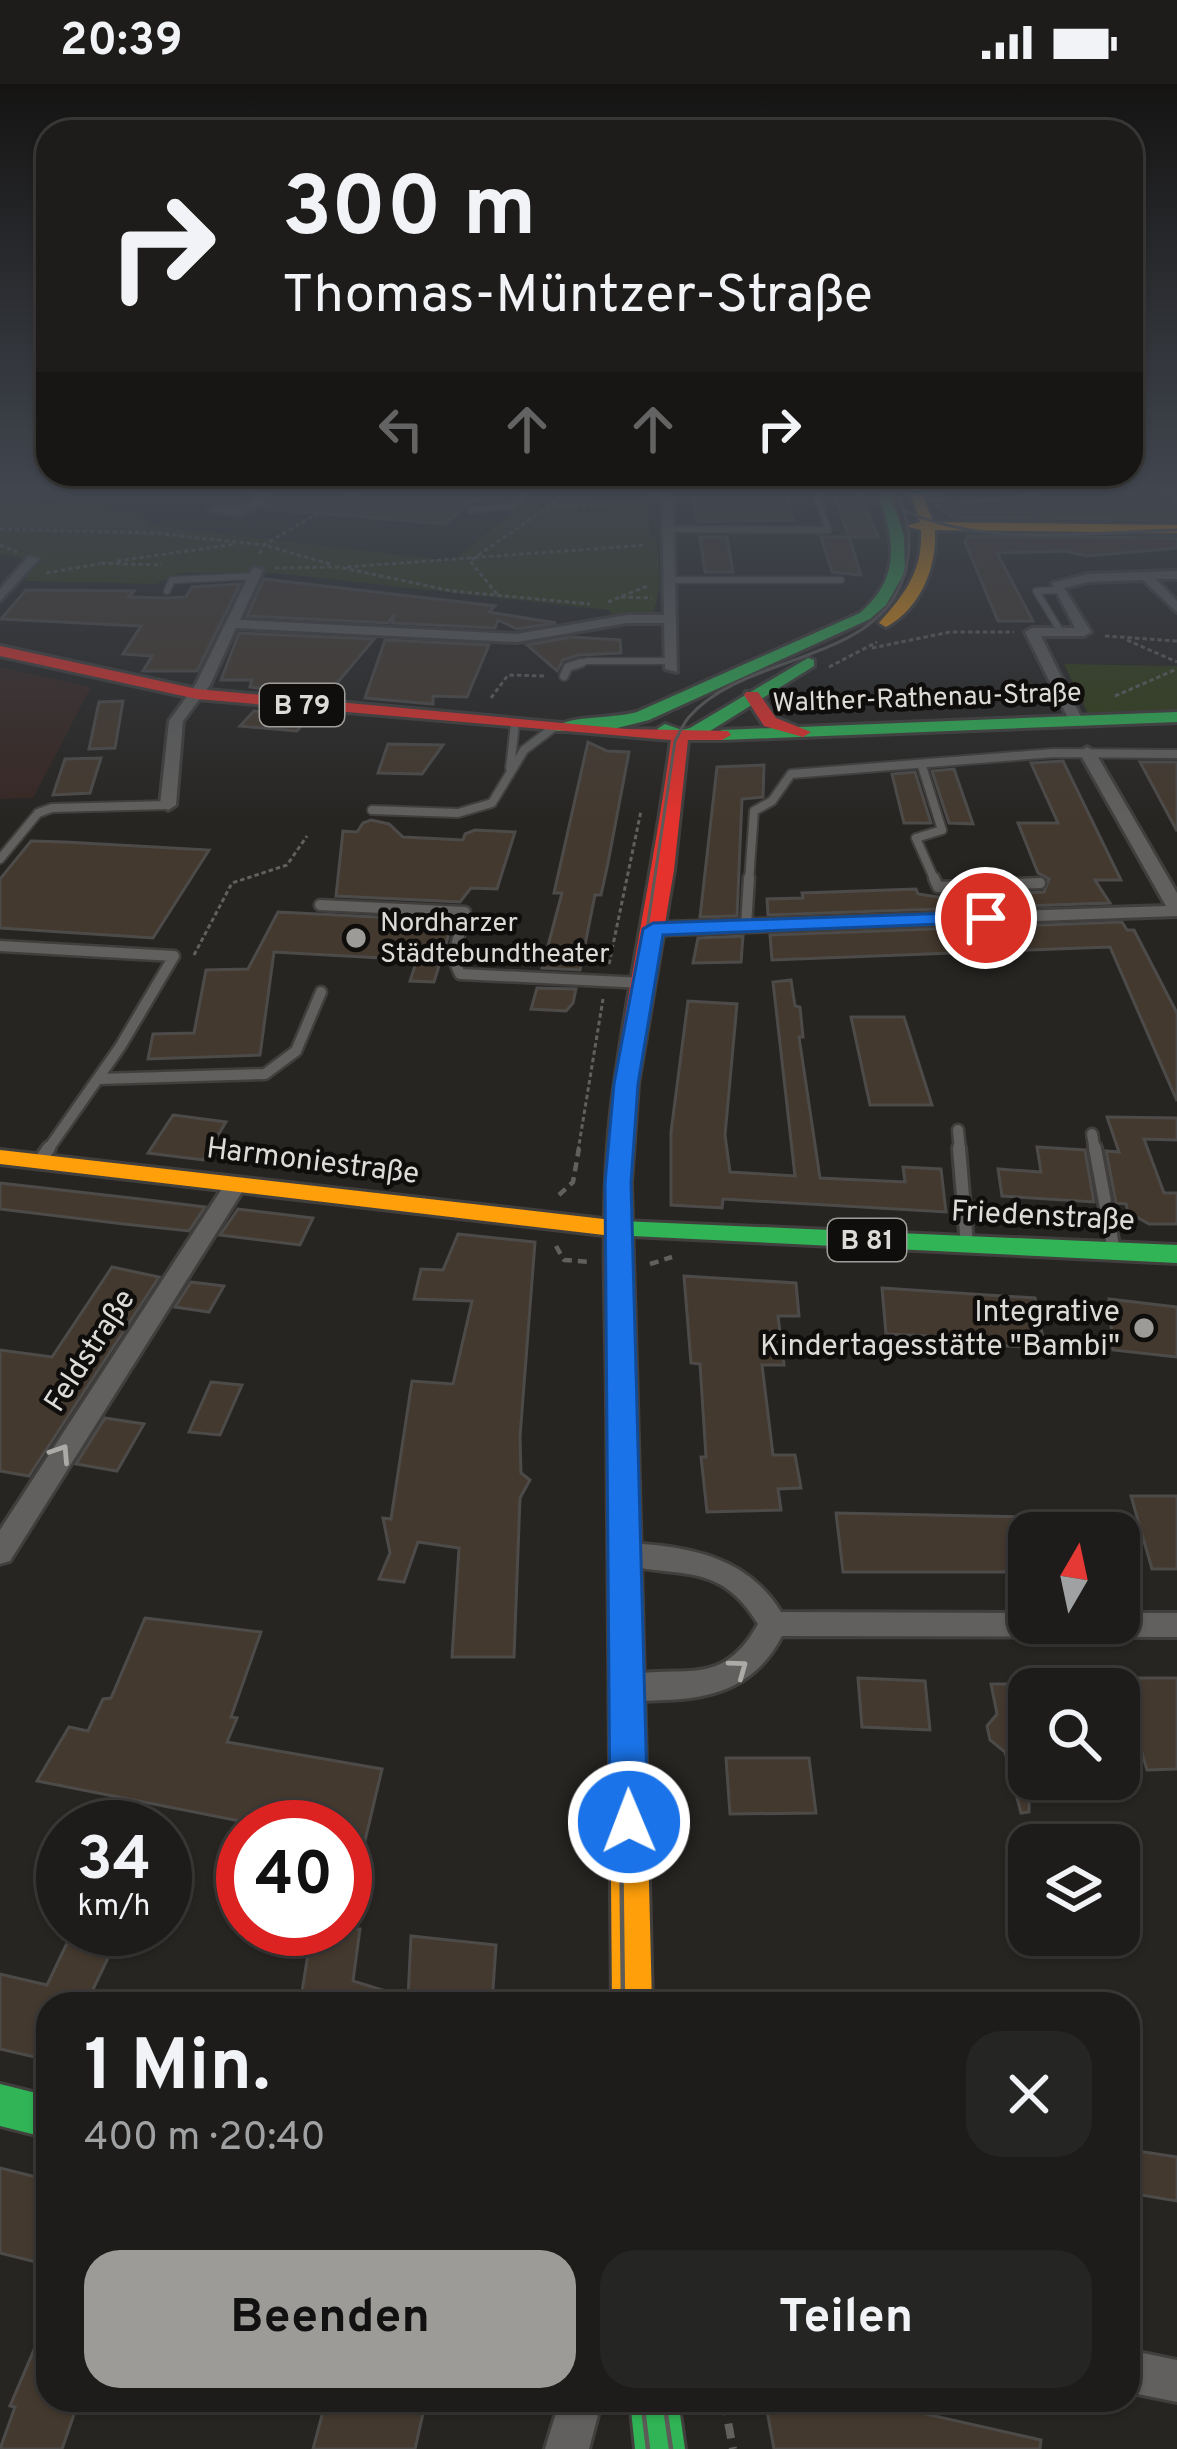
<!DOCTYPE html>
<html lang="de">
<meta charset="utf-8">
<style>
body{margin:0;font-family:Overpass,sans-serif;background:#252523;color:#f1f3f6;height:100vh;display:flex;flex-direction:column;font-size:45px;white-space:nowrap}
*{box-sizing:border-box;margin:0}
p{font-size:39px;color:#a0a1a2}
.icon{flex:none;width:66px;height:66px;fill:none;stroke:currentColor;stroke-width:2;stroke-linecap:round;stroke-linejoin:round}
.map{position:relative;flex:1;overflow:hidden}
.details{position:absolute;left:36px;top:1908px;width:1104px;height:420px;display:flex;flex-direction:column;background:#1d1c1a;border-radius:36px;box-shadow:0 3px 9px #0004,0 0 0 3px #3b3a39}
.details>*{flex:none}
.top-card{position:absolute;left:36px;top:36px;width:1107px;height:366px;border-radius:36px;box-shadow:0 3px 9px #0004,0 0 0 3px #3b3a39;background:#1d1c1a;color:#f1f3f6;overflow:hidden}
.needle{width:78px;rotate:9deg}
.buttons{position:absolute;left:1008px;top:1428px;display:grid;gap:24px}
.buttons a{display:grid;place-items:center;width:132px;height:132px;border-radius:24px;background:#1d1c1a;box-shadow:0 3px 9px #0004,0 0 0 3px #3b3a39;font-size:60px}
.speed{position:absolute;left:36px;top:1716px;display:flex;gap:24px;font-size:60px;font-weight:700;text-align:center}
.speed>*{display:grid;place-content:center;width:156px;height:156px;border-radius:50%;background:#1d1c1a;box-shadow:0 3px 9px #0004,0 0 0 3px #3b3a39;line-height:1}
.speed small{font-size:30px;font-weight:400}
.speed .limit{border:18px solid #d22;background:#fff;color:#111}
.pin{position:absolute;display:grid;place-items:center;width:102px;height:102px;color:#fff;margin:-51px;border:6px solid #fff;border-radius:50%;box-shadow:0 3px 12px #0007}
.me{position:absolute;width:132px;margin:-66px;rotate:359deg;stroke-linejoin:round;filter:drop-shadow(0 0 9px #0008)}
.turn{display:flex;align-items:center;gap:42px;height:252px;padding:0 48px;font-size:54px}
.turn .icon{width:156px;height:156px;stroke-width:2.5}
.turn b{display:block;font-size:84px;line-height:102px}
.lanes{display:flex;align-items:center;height:114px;padding:0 48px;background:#0003;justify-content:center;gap:60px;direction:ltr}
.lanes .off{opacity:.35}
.round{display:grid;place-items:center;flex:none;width:126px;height:126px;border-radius:36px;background:#252523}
.overview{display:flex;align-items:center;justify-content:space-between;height:204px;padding:0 48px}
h1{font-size:72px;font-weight:700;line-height:90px}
.primary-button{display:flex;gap:24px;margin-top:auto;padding:24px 48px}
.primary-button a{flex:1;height:138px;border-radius:36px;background:#9d9b98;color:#111;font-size:48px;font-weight:700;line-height:138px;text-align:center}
.primary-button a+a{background:#252523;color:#f1f3f6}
.status{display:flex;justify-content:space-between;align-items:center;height:84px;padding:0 60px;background:#1d1c1a;direction:ltr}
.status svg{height:33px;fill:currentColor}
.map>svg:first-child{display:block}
.education{fill:#372723}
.green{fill:#323d16}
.building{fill:#44392e;stroke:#4d4b49;stroke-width:3}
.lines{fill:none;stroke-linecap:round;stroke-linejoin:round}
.lane-far3-casing{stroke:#413f3d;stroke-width:9}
.lane-far2-casing{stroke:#413f3d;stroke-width:12}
.lane-far1-casing{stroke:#413f3d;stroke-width:15}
.lane-casing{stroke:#413f3d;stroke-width:18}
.street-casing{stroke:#413f3d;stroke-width:6}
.fast-casing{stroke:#413f3d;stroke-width:6}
.slow-casing{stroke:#413f3d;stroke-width:6}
.jam-casing{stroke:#413f3d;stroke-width:6}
.path-far2{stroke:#61605e;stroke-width:3;stroke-dasharray:4.5 3;stroke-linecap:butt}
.path-far1{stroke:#61605e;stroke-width:4.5;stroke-dasharray:9 6;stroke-linecap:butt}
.path{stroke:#61605e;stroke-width:8;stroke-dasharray:15 9;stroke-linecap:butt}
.lane-far3{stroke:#61605e;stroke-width:6}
.lane-far2{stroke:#61605e;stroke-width:8}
.lane-far1{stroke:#61605e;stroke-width:10}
.lane{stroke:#61605e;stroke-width:12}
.street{fill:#61605e;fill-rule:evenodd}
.fast{fill:#30b455;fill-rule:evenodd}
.slow{fill:#ff9f0a;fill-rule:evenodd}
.jam{fill:#e5322d;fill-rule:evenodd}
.tram-far1{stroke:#5d5b58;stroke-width:3}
.tram{stroke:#5d5b58;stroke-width:4.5}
.oneway{stroke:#abaaa7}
.route{fill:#1a73e8;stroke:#114b97;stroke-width:3}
.poi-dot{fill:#9d9b98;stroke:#0f0e0c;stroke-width:4.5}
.labels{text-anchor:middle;stroke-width:9;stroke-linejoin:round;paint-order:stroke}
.far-street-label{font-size:27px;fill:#dddbd8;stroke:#0f0e0c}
.shield{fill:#0f0e0c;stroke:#9f9e9b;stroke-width:3}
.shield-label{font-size:27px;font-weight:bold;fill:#dddbd8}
.far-poi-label{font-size:27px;fill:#dddbd8;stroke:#0f0e0c;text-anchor:start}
.street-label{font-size:30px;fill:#dddbd8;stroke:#0f0e0c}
.poi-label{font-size:30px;fill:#dddbd8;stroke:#0f0e0c;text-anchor:end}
</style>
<div class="status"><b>20:39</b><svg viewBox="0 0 49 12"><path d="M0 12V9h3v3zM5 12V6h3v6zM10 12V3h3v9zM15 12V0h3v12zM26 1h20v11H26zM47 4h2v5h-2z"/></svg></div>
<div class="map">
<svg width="1177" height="2365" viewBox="0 0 1177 2365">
<rect width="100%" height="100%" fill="#272522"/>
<polygon class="education" points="0,583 91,603 33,714 0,715"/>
<g class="green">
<path d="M532,412l117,1v40l7,1c4,25 6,51 -3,75l-41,2 -3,-5 -334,-37h-94l-26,11 -130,-3 12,-21 -37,-6v-55l140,14 13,13 299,35z"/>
<polygon points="1064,580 1177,582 1177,626 1088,630"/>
</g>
<g class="building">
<polygon points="269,409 340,409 347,418 360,409 483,409 445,440 266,425"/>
<polygon points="692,409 786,409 793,436 697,438"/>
<polygon points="833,409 860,409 878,453 849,453"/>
<polygon points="1047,409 1177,409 1177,436 952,433 935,422"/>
<polygon points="968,452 1177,454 1177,464 1087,472 1066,467 997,469 1033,537 998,537 965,458"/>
<polygon points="700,453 727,453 733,488 705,488"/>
<polygon points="821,453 849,453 861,491 832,488"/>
<polygon points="264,495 495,522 489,528 556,539 517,545 498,536 495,544 392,539 394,531 388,539 247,532"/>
<polygon points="240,500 197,587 143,587 152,572 123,570 141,542 1,535 26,506 134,507 129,513 167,514 186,513 192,503"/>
<polygon points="239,549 374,555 327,611 250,603 252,596 221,596"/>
<polygon points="571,553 620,556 621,569 579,571 563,576 557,587 527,561"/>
<polygon points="385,556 489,561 467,613 433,612 433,620 365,614"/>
<polygon points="123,617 115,664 89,665 99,618"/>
<polygon points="254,627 309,632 297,647 240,642"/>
<polygon points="588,658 607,667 629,668 608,779 601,811 595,811 580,886 542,884 562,809 554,809"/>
<polygon points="388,660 443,661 422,690 378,689"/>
<polygon points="101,674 90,709 53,711 65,675"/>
<polygon points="1063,677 1121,796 1095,796 1110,819 768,831 767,815 803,814 802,809 916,805 918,810 938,813 1044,808 1049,795 1038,789 1018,739 1058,739 1031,679"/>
<polygon points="1140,678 1177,678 1177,747"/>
<polygon points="764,681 763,713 742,715 737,832 700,833 717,683"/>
<polygon points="954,685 973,740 949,739 932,687"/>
<polygon points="915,688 931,739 904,739 892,690"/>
<polygon points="371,736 389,740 403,753 463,756 465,750 475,746 515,748 497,805 471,804 460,818 336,812 343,747 357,748 363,739"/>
<polygon points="31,757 65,758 209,766 153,854 0,844 0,795"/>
<polygon points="278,828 453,837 434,898 410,897 417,876 274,868 260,971 148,975 153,950 194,949 206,886 248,885"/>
<polygon points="1122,838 1127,846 1134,846 1177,929 1177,1017 1110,863 772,876 770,851"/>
<polygon points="743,852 741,878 693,879 698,854"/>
<polygon points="791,896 795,922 800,923 803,953 799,953 820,1094 905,1098 903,1083 941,1085 946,1128 723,1115 722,1124 671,1121 671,1048 688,917 737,920 725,1051 730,1088 795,1092 773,898"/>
<polygon points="537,904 576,905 573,919 566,927 531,925"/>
<polygon points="851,933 904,933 932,1021 870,1021"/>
<polygon points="173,1031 226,1038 203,1076 148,1069"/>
<polygon points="1107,1033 1177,1034 1177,1056 1144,1055 1164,1109 1177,1109 1177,1140 1149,1140 1128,1128 1126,1120 1116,1119 1106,1067 1119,1068"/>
<polygon points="1037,1063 1085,1066 1094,1118 1002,1112 998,1085 1041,1088"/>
<polygon points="0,1099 140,1115 205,1123 189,1147 124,1140 0,1125"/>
<polygon points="238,1125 313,1134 300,1161 220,1151"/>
<polygon points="458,1150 535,1158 520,1353 521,1389 530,1396 520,1414 514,1573 452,1573 459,1464 418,1458 404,1498 379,1495 390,1469 383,1434 391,1435 412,1297 453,1300 472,1217 414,1215 421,1185 443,1186"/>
<polygon points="112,1183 159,1193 29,1392 0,1387 0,1266 52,1273"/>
<polygon points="684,1192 796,1199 799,1232 778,1232 784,1281 762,1281 773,1371 795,1371 801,1404 778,1405 781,1426 707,1428 701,1373 706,1373 700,1280 691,1279"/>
<polygon points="191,1198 224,1202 209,1228 175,1223"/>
<polygon points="882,1204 1035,1214 1045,1264 993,1261 992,1255 886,1250"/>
<polygon points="1109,1215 1177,1223 1177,1273 1113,1266"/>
<polygon points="211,1298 242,1301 220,1351 189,1348"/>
<polygon points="105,1334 144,1340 117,1387 76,1380"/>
<polygon points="1131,1412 1177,1412 1177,1485 1152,1485"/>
<polygon points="836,1429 1029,1433 1029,1488 843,1488"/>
<polygon points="145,1534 261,1548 231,1633 237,1634 227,1658 382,1685 354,1803 345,1802 345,1743 270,1743 37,1697 69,1643 88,1647 103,1615 111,1614"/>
<polygon points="858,1594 925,1597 930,1646 862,1643"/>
<polygon points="1120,1594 1177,1594 1177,1685 1147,1686"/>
<polygon points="991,1600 1029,1600 1029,1728 1021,1729 1005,1668 990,1656 987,1642 997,1630"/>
<polygon points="726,1674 809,1674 816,1729 730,1730"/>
<polygon points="97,1845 122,1845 86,1920 48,1920 48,1976 0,1965 0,1890 47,1901 68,1857 88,1863"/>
<polygon points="312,1845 360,1845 353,1897 408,1914 411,1852 496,1861 492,1920 300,1920"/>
<polygon points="1131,2066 1177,2073 1177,2117 1135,2110"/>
<polygon points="0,2084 48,2096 48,2181 0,2169"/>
<polygon points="48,2233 48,2316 79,2316 62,2365 0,2365 15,2323 10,2322"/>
<polygon points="326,2316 426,2316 415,2365 313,2365"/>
<polygon points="765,2316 864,2316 1041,2356 1040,2365 774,2365"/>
</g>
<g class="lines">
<defs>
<g id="lane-far3">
<polyline points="470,426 512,422 528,409"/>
<polyline points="670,445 828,446 816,409"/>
<polyline points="670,496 841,496"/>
<polyline points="1059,506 1036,507 1061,548"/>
<polyline points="167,507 172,496 255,492"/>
<polyline points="572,582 587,577 672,577"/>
</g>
<g id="lane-far2">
<polyline points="564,592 568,583 581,579"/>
<polyline points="922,682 942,746 916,754 935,797"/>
<polyline points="510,684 515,640"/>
<polyline points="372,726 458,729 492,719 524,666 553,644"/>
<polyline points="0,775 38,729 52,724 168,721"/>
<polyline points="749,797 754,727 772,717 791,690 1054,669 1177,670"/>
</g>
<g id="lane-far1">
<polyline points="934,794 938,803 1040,799"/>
<polyline points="320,821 465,828 453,874 460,890 643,899"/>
<polyline points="746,842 749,794"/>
<polyline points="0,862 174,872 120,963 47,1067"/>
<polyline points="98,995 265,990 296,967 321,908"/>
<polyline points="958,1046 960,1067"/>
<polyline points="1092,1050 1095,1067"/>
</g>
<g id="lane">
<polyline points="959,1064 967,1161"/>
<polyline points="1095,1064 1114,1167"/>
<polyline points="39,1078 49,1064"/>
</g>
<g id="street">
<path d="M253,409h12v10l-27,13 -30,-6c10,-6 27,0 45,-9z"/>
<polygon points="344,409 356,409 348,414"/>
<polygon points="650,409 673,409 677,588 665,585 664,539 627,539 517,558 236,544 210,601 183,637 176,721 168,726 160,721 169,637 196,600 253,483 263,486 240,536 517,550 627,531 664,531 662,412"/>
<polygon points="940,411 944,416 919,418 913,415"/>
<polygon points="29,472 39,475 0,517 0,505"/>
<polygon points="1177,487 1177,495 1156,495 1177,517 1177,528 1143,496 1088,498 1064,504 1091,548 1084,552 1041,552 1083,637 1071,640 1025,548 1032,544 1075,544 1052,499 1088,490"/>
<polygon points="1087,663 1095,668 1177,809 1177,832 653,851 644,845 653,839 1166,822 1079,668"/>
<polygon points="236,1093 247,1100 10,1477 0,1480 0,1446 225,1100"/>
<path d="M626,1459c61,3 121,13 155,69l248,1v10h90v-10h58v24l-395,-1c-25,48 -65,63 -118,64 -16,1 -32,2 -47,-3l-5,-9 5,-9c58,-20 102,16 141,-55 -40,-67 -84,-43 -142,-62l-4,-8 4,-8z"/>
<polygon points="1128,2266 1177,2276 1177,2318 1128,2308"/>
<polygon points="560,2316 602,2316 589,2365 545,2365"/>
</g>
<g id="fast">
<path d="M878,409h12l14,43 1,36 -19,33 -16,14 -221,101 -40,10 -53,1 -2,-4c20,-12 58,-8 83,-15l223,-99c41,-35 35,-73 18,-120z"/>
<polygon points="808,574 814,576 814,582 702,652 680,657 657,645 665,640 682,646 690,644"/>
<polygon points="1177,628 1177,638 722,656 713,651 722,646"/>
<polygon points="621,1137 1177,1161 1177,1179 612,1151 608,1145"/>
<polygon points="0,2000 48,2012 48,2054 0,2042"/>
<polygon points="630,2316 678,2316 685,2365 635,2365"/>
</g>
<g id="slow">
<path d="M910,409h12l11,29 244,3v8l-242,-3c2,38 -15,79 -49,97l-7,-4c26,-29 44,-52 42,-93l-16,-4 15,-4z"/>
<polygon points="0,1066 621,1137 634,1145 621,1153 0,1080"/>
<polygon points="622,1308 632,1311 637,1318 652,1920 612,1920 607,1318 612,1311"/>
</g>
<g id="jam">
<path d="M0,562l197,43 430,40 101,2 3,4 -9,5h-34l-14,130 -36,214 -7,99 6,219 -5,7h-20l-5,-7c-1,-106 -8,-214 8,-320 16,-114 41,-227 56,-342l-474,-41 -197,-43z"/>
<polygon points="746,608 758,608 776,634 811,648 803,653 764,642 744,611"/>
</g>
</defs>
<use href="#lane-far3" class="lane-far3-casing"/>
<use href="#lane-far2" class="lane-far2-casing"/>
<use href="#lane-far1" class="lane-far1-casing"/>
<use href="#lane" class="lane-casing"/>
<use href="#street" class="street-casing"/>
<use href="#fast" class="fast-casing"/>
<use href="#slow" class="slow-casing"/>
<use href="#jam" class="jam-casing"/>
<g class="path-far2">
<polyline points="1167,409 1177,417"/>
<polyline points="552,422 642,419"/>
<polyline points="0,445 153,449 264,461 259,471"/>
<polyline points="0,461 17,468"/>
<polyline points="117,477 236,460"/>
<polyline points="101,479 162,481"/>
<polyline points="330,480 264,461 335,419"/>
<polyline points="347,483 646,461"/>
<polyline points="275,484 339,483 452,507 590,520"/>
<polyline points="46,489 100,480"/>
<polyline points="497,510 470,477 568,409"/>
<polyline points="621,513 652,514"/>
<polyline points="608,518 647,502"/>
<polyline points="1105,552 1177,557"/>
<polyline points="1127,556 1177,578"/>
<polyline points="872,564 950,548 1014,548"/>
<polyline points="829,583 877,558"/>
<polyline points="1115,612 1177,585"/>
<polyline points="491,614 508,591 546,592"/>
<polyline points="194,871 232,799 287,781 307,752"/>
<polyline points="609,880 641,727"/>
<polyline points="578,1067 603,915"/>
</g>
<g class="path-far1">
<polyline points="559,1111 573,1098 579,1064"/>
<polyline points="556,1162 564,1176 590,1178"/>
<polyline points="650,1180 672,1173"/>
</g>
<polyline class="path" points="724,2316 733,2365"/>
<use href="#lane-far3" class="lane-far3"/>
<use href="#lane-far2" class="lane-far2"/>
<use href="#lane-far1" class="lane-far1"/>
<use href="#lane" class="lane"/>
<use href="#street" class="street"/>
<use href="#fast" class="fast"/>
<use href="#slow" class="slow"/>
<use href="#jam" class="jam"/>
<g class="tram-far1">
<path d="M905,427c83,37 184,21 272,19"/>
<path d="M617,1406l-4,-331 62,-418c4,-7 8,-17 14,-24 57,-66 200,-53 218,-153 5,-27 1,-46 -11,-71"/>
</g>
<g class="tram">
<polyline points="617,1403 623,1920"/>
<polyline points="642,2316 648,2365"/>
<polyline points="664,2316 671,2365"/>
</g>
</g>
<defs><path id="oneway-chevron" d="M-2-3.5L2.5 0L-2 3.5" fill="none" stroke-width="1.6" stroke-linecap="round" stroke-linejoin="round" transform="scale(3)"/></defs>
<g class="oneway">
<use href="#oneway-chevron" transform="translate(61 1369) rotate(-57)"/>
<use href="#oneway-chevron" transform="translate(739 1584) rotate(-36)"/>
</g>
<linearGradient id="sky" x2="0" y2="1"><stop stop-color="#151413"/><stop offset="0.55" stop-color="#41464f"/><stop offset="1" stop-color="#41464f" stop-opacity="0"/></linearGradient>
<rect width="1177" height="740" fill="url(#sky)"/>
<polygon class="route" points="986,828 993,830 993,838 663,851 638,1000 631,1099 648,1738 643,1750 629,1755 616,1750 610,1738 605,1099 614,1000 643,845 653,839"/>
<g class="poi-dot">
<circle cx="356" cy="854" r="12"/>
<circle cx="1144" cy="1244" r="12"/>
</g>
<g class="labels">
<g class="far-street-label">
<text transform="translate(927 613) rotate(-2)" y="9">Walther-Rathenau-Straße</text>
</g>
<g class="shield">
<rect x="260" y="600" width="84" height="42" rx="9"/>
<rect x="828" y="1135" width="78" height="42" rx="9"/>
</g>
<g class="shield-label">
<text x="302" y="630">B 79</text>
<text x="867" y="1165">B 81</text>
</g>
<g class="far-poi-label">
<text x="380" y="847">Nordharzer<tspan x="380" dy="31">Städtebundtheater</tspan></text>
</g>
<g class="street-label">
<text transform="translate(313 1076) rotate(7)" y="10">Harmoniestraße</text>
<text transform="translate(1043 1131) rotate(3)" y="10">Friedenstraße</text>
<text transform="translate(89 1266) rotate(-57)" y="10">Feldstraße</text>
</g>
<g class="poi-label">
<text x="1120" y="1237">Integrative<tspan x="1120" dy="34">Kindertagesstätte "Bambi"</tspan></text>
</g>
</g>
</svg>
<div class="buttons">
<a><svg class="needle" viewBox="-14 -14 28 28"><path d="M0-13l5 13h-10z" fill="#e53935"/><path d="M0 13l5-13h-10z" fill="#a0a1a2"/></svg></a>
<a><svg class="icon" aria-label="search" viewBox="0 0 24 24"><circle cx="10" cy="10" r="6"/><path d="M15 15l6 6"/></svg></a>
<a><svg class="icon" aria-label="layers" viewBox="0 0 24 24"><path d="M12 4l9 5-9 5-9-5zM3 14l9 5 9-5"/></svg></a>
</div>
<div class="speed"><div>34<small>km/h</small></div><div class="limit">40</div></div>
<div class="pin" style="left:986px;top:834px;background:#d93025"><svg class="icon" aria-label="arrive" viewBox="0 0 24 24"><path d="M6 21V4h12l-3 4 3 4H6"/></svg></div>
<svg class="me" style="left:629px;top:1738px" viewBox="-20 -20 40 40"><circle r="17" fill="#1a73e8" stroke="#fff" stroke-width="3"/><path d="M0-11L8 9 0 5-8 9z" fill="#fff"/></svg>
<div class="top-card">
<div class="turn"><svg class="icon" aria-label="right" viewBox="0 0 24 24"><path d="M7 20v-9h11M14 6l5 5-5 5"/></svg><div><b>300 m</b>Thomas-Müntzer-Straße</div></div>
<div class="lanes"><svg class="icon off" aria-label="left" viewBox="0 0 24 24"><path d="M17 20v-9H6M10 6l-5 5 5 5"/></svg><svg class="icon off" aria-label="ahead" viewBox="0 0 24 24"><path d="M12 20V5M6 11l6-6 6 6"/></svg><svg class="icon off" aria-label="ahead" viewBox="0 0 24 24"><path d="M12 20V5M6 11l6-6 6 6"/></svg><svg class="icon" aria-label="right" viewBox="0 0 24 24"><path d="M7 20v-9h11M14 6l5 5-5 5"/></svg></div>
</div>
<section class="details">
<div class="overview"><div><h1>1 Min.</h1><p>400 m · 20:40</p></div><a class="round"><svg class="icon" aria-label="close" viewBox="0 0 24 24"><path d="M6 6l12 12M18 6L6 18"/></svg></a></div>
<div class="primary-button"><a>Beenden</a><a>Teilen</a></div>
</section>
</div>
